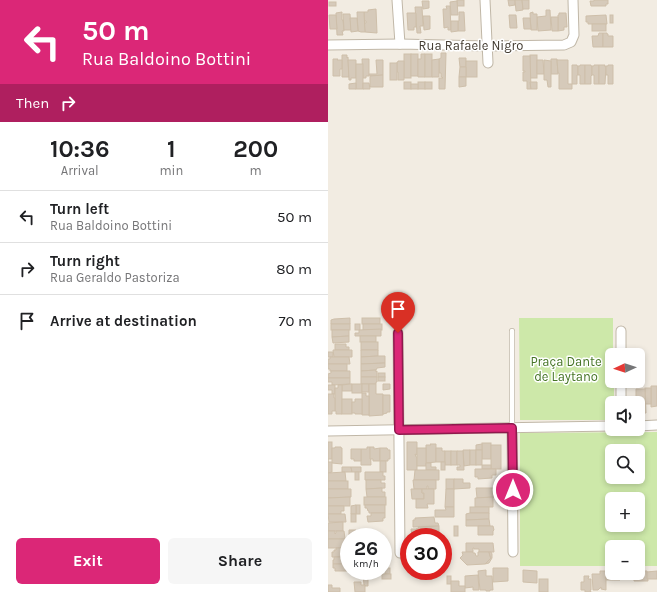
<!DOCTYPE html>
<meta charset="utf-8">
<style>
body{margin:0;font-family:Karla,sans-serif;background:#f6f6f6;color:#202124;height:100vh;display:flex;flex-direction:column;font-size:15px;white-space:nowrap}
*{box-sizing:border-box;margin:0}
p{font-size:13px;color:#757577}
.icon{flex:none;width:22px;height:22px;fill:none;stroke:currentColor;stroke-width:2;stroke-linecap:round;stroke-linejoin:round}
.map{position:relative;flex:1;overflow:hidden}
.sheet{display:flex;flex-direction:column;background:#fff;width:328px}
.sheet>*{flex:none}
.top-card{background:#db2777;color:#fff;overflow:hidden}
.needle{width:26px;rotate:267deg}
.tools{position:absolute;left:277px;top:348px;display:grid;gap:8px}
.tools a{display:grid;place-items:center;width:40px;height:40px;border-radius:6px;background:#fff;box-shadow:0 2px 6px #0003;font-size:20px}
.speed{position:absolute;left:12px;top:528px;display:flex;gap:8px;font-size:20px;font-weight:700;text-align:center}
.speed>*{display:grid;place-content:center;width:52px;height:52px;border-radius:50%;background:#fff;box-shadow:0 2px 6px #0003;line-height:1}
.speed small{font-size:10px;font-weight:400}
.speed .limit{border:6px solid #d22;background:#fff;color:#111}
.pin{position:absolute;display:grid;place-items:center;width:34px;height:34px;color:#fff;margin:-41px -17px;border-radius:50% 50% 50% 0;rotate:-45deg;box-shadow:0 0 4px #0007}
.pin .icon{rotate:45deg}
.me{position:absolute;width:44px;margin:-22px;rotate:0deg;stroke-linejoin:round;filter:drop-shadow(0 0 3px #0008)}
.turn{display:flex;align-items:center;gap:14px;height:84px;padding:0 16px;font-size:18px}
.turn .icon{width:52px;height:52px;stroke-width:2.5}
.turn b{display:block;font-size:28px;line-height:34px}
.then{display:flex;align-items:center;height:38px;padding:0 16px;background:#0003;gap:8px;font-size:15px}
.eta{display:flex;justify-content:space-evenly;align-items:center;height:68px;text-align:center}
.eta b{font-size:24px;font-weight:700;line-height:28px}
.action{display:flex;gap:8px;margin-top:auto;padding:8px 16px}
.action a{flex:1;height:46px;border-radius:6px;background:#db2777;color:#fff;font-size:16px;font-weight:700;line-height:46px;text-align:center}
.action a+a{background:#f6f6f6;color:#202124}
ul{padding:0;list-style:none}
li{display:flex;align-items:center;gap:12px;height:52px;padding:0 16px;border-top:1px solid #e0e0e0}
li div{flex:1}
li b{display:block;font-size:15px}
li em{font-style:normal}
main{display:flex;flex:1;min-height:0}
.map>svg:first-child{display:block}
.green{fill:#cde8a9;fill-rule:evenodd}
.building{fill:#d6caba;stroke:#cebfaa}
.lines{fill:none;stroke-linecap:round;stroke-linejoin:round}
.lane-casing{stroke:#c0b7a7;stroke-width:6}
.street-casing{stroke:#c0b7a7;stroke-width:11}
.lane{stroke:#fff;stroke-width:4.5}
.street{stroke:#fff;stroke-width:9}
.route-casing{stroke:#8e194d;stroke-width:10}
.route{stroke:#db2777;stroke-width:7}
.labels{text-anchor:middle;stroke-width:3;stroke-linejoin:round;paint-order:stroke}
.street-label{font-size:13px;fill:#433c32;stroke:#fff}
.park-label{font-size:13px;fill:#467525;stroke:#fff}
</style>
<main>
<section class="sheet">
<div class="top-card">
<div class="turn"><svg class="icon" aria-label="left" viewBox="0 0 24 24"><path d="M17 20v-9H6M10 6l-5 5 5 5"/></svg><div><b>50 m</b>Rua Baldoino Bottini</div></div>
<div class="then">Then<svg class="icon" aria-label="right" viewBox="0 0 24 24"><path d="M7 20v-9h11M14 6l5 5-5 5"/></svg></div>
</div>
<div class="eta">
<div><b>10:36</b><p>Arrival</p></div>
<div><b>1</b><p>min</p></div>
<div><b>200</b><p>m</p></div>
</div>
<ul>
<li><svg class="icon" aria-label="left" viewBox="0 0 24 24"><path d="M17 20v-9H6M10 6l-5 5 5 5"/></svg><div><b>Turn left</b><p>Rua Baldoino Bottini</p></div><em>50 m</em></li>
<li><svg class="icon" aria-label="right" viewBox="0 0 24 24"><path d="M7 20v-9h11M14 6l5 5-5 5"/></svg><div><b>Turn right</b><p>Rua Geraldo Pastoriza</p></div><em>80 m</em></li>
<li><svg class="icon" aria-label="arrive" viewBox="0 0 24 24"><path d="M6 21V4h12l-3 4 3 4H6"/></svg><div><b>Arrive at destination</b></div><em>70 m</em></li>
</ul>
<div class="action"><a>Exit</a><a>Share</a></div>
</section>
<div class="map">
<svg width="329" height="592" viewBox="0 0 329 592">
<rect width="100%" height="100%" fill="#f2ece2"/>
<g class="green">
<polygon points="191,318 285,318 285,355 284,355 284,381 286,381 286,403 284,403 284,420 192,420"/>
<path d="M329,432v134h-19v-19h-26v19h-92v-133zM284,451h26v26h-26zM284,499h26v26h-26z"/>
</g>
<g class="building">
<rect x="129" y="0" width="7" height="6"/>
<polygon points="180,0 187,0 187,5 181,6"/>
<polygon points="187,0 194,0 195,10 188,11"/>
<polygon points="194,0 201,0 201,9 195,9"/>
<polygon points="266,0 280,0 280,4 278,4 278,6 263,6 262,1 266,1"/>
<polygon points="94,1 101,1 101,8 95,9"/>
<polygon points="129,1 130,15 123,15 122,2"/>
<rect x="1" y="2" width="7" height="4"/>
<polygon points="118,6 122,6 123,30 120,30 120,27 116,28 115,9 119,9"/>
<polygon points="87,7 94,7 95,26 92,26 93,33 89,33"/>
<polygon points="48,9 49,33 37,32 36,23 38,23 38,21 36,21 36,12 40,12 40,10"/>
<polygon points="218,10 222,10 223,30 210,31 209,17 218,16"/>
<polygon points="14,12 14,20 15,20 16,31 14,31 15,35 9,35 8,13"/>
<polygon points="29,12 36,12 37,32 33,32 30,31"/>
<polygon points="131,12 136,12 137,31 130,31 130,21 131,21"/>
<polygon points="205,12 205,14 209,14 209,30 203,30 202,13"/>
<polygon points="79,13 88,13 88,27 86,27 86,30 80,30"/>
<polygon points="231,13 238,13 239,27 236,27 236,30 230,31 230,15 231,15"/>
<polygon points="15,14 22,14 23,30 16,30"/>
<polygon points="1,15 8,15 9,29 2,29"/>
<polygon points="181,15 188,15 189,28 182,28"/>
<polygon points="278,15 279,24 260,24 260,22 258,22 258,16"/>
<rect x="282" y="15" width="3" height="8"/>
<polygon points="95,16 102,16 102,29 96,30"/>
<polygon points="223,17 230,17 230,31 224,31"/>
<polygon points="22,18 29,18 30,31 23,32"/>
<polygon points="195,18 202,18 203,29 196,29"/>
<polygon points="123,21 130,21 130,31 123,32"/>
<rect x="264" y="24" width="14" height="7"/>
<polygon points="271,33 275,33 275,47 265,47 264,36 270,36"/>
<polygon points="275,33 279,33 279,34 280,34 280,36 285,36 285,47 275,47"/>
<polygon points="113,53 118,53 117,89 111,89 111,78 115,78 114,77 113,77 113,73 111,73 111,59 113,58"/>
<rect x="76" y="54" width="7" height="24"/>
<rect x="83" y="54" width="7" height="22"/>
<polygon points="93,54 97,54 97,77 90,77 90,59 93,59"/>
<rect x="97" y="54" width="7" height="23"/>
<polygon points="14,55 19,55 19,58 20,57 21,77 14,77"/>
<rect x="202" y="55" width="7" height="23"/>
<polygon points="195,56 202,56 203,89 199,89 199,81 195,81 195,72 197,72 197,71 195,71"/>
<polygon points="131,58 138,58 138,67 132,67"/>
<polygon points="5,59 10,59 9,60 14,60 14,69 12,69 12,76 5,76"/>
<polygon points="34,59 41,59 41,76 38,76 38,78 35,78"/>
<polygon points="111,59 111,77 104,77 104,60"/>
<polygon points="223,59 229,59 230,74 223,74"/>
<polygon points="20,60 28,60 28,78 23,78 23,80 21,80"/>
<polygon points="48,60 55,60 55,75 42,76 41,74 49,74"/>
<polygon points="209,60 215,60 216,74 209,74"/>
<polygon points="216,60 223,61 223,87 220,87 219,80 216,80"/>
<polygon points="229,60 240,60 240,84 244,84 244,89 231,89 231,73 230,73"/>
<polygon points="70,61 76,61 76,80 70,80 70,72 69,72 69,62 70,62"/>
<rect x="138" y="61" width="11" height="16"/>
<rect x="62" y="63" width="7" height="17"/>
<rect x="28" y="64" width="7" height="25"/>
<polygon points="244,65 249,65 249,66 250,66 250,75 249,75 249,84 244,84"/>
<polygon points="252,65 257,65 257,84 252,84 252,75 250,75 250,66 252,66"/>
<polygon points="257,65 263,65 263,66 264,66 264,75 263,76 263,84 257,84"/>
<polygon points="266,65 271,65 271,84 266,84 266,75 264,75 264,66 266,66"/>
<polygon points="271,65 277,65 276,66 278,66 277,84 271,84"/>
<polygon points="280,65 285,65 285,84 280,84 280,75 278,75 278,66 280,66"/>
<polygon points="132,67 138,67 138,77 131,77"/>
<polygon points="55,75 55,87 42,87 42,76"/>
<polygon points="131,77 138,77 138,86 131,87"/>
<rect x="76" y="82" width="7" height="7"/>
<rect x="90" y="82" width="7" height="7"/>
<rect x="97" y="82" width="7" height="7"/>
<polygon points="202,82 209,82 209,89 203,89"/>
<polygon points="28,83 28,89 21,89 21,84"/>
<polygon points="35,83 41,83 42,89 35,89"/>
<rect x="83" y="84" width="7" height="5"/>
<polygon points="22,318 22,324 3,324 3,320 6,319"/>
<rect x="34" y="318" width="18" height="6"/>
<rect x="3" y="324" width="19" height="6"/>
<rect x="27" y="324" width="5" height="6"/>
<rect x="35" y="324" width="19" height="6"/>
<polygon points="53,329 53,336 27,336 27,333 31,333 31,330"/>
<polygon points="4,330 21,330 21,336 4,337"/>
<polygon points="21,336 21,342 5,343 4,337"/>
<rect x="32" y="336" width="16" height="6"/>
<rect x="33" y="342" width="17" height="8"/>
<polygon points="7,344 18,344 18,347 21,347 21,350 7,350"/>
<polygon points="5,350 24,350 24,357 6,357"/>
<polygon points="33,350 50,350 50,356 33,357"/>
<rect x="0" y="352" width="5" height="5"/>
<polygon points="50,356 57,356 57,363 33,364 33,357"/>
<polygon points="2,357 21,357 22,364 0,364 0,359 2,359"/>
<polygon points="57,363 57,367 49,368 48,370 33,371 33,364"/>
<polygon points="0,364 19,364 19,371 2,371 2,369 0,369"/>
<polygon points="48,370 48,372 49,371 49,377 33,377 33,371"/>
<polygon points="3,371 22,371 22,378 0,378 0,374 3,373"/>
<rect x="50" y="373" width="7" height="4"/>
<polygon points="33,377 49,377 49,382 48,382 48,384 33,384"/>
<rect x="50" y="377" width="7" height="4"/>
<polygon points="0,378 22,378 22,384 4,385 4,382 0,382"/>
<polygon points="22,384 24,384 24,391 14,391 14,385"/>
<rect x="24" y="384" width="10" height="9"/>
<rect x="34" y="384" width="7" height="8"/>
<polygon points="41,384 48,384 48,394 55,394 55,415 41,416"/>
<polygon points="55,384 62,384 62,389 55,390"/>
<polygon points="0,385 7,385 7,394 4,394 4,390 0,390"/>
<polygon points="10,385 14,385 14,414 8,414 8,411 7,411 7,388 10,388"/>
<polygon points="323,386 329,386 329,406 323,407"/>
<rect x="317" y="388" width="6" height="16"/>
<polygon points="308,389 317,389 318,413 310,413 310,403 308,403"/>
<polygon points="34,393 38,393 38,396 41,396 41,415 34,415"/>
<polygon points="0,394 6,394 6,398 7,398 7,411 4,411 4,414 0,414"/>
<polygon points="55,395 62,395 62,412 59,412 59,413 55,414"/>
<rect x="14" y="399" width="10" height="15"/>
<polygon points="27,399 34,399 34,414 27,414 27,413 24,413 24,402 27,402"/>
<rect x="0" y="442" width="4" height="17"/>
<polygon points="79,442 89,442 89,455 87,454 88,457 89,457 89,470 79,470"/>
<rect x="154" y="443" width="9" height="16"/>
<polygon points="102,444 108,444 108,462 98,463 98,445 103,445"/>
<polygon points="154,444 154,450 148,450 148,445"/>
<rect x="163" y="445" width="10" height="24"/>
<polygon points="7,447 13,447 13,448 14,448 14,464 4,463 4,448 7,448"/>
<polygon points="39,447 42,447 43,465 33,465 33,449 39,449"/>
<polygon points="42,447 46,447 46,449 52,448 52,461 45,461 45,459 42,459"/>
<polygon points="52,448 59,448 60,450 62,450 62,459 60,459 60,461 52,461"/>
<rect x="89" y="448" width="9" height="18"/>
<polygon points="108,448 114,448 114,451 117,451 117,462 108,462"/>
<polygon points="23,449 33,449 33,461 26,461 26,459 23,459"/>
<polygon points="135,450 142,450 142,465 136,466"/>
<rect x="142" y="450" width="6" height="15"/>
<rect x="148" y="450" width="6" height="15"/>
<rect x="117" y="451" width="6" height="14"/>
<rect x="123" y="451" width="6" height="14"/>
<polygon points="129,451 135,451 136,470 129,470 129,467 132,467 132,465 129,465"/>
<polygon points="0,459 0,462 4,462 4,472 0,473"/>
<rect x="52" y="461" width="6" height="11"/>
<rect x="113" y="462" width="4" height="8"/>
<polygon points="98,463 103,463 103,467 108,467 108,470 98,470"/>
<rect x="154" y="465" width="9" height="4"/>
<polygon points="14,467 23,467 24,472 14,472"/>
<polygon points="23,467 33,467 33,472 24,472"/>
<polygon points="147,469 168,469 168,475 164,475 164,478 150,479 150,477 147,477"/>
<polygon points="87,470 111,470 111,480 86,480"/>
<polygon points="17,472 18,481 0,481 0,473"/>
<rect x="27" y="472" width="4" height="8"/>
<polygon points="37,472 55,472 55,476 57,476 57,480 37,480"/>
<rect x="118" y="479" width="8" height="10"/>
<polygon points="126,479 135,479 135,483 142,483 142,488 126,489"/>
<polygon points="38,480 53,480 53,483 57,483 57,488 38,489"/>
<polygon points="85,480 108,480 108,489 100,489 100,486 99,486 99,489 86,489"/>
<rect x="0" y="481" width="20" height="8"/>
<polygon points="54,488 54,492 57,492 57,497 39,497 38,489"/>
<polygon points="148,488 166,488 167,490 167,497 149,498"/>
<polygon points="0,489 23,489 23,497 0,498"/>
<polygon points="83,489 94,489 94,493 96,493 96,499 84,499"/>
<polygon points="94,489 106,489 106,504 99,504 100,508 88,508 88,499 96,499 96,493 94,493"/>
<polygon points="118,489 126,489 126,507 117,507"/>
<polygon points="22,497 22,506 0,506 0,498"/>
<rect x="36" y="497" width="22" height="8"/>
<polygon points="165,497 165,507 147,507 147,498"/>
<rect x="28" y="505" width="4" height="9"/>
<polygon points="28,505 28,514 23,514 23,506"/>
<polygon points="37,505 57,505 57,513 41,513 41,511 40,511 39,508 37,508"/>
<polygon points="0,506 16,506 16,511 13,511 13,514 0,514"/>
<polygon points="117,507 126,507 126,517 107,517 107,510 118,510"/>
<rect x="142" y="507" width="19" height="6"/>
<polygon points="43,513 57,513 57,518 55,518 55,521 40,522 39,516 43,516"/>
<polygon points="142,513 161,513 161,519 138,520 138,514"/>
<polygon points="0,514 17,514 18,522 1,522"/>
<rect x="23" y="514" width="5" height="8"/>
<polygon points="106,517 107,523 110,523 111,526 85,527 85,520 87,520 87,518"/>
<polygon points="161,519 162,526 138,526 138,520"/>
<polygon points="15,522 15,531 0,531 0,523"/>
<polygon points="111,526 111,534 108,534 108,536 88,536 88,529 91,529 90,527"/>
<rect x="126" y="526" width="4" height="10"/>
<polygon points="150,526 165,526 166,530 165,531 165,535 150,535"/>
<polygon points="83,529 90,529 88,529 88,536 84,536"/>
<polygon points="21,530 28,530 28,537 23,537 23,535 21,535"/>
<polygon points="0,531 7,531 7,534 8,533 8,531 16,531 17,539 0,539"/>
<rect x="0" y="539" width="21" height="9"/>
<polygon points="138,543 165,543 166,552 151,552 151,549 146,549 146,548 145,548 145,552 138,552"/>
<polygon points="8,548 21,548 21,557 4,557 4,552 6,552 6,550 8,550"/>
<polygon points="134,552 145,552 145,553 147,553 148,556 150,556 150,552 161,552 162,556 163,558 157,564 139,565 132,558 135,555"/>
<polygon points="161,552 163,552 164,554 164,558 161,563 157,564 163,558 162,556"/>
<polygon points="6,557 20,557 20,564 5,564 5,560 6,560"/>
<polygon points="5,564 21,564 21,571 7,571 7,568 5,568"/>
<rect x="57" y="568" width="5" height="6"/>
<polygon points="165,568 180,568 180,581 165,582"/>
<polygon points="310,568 313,568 313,571 319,571 320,581 306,581 306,573 310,573"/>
<polygon points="158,570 158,576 164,576 165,590 162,590 162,591 158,591 158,590 152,590 150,571"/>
<polygon points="195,570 209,571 209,583 195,582"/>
<polygon points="272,571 278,571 278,590 273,589 273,587 270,590 265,590 264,574 272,574"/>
<polygon points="329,571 329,579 319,579 319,572"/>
<polygon points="278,572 291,573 292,580 278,580"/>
<polygon points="35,574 40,574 40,586 37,586 37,585 36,585"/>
<rect x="54" y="574" width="9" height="5"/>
<polygon points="150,575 151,590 145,590 145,587 137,588 137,576"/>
<rect x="119" y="576" width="4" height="8"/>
<polygon points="256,576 261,576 260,579 263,579 263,590 262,590 263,592 257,592 257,590 253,590 253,582 256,582"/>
<rect x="211" y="579" width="9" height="13"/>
<polygon points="123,581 131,581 131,586 137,586 137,592 123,592"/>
<polygon points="26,582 33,582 33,585 37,585 37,592 27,592"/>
<polygon points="0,585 4,585 4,588 12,588 12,592 0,592"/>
</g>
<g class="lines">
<defs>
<polyline id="lane" points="184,331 184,428"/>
<g id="street">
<polyline points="69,0 72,44"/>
<polyline points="157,0 160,63"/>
<polyline points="0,45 72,44 159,46 236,45 243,42 246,35 245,0"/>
<polyline points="70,333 72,553"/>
<polyline points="293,355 293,331"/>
<polyline points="293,403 293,381"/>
<polyline points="310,426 329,425"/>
<polyline points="184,428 185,552"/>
<polyline points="0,431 284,426"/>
</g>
</defs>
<use href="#lane" class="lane-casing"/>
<use href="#street" class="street-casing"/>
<use href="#lane" class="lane"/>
<use href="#street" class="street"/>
</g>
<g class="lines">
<defs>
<polyline id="route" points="70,333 71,430 184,428 185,490"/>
</defs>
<use href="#route" class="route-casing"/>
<use href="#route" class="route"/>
</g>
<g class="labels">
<g class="street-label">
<text x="143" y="50">Rua Rafaele Nigro</text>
</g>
<g class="park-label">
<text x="238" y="366">Praça Dante<tspan x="238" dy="15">de Laytano</tspan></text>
</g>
</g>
</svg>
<div class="tools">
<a><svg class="needle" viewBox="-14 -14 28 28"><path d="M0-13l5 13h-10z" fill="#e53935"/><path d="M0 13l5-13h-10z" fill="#757577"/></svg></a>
<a><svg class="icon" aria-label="sound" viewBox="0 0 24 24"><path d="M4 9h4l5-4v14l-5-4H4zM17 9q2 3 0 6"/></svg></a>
<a><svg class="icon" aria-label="search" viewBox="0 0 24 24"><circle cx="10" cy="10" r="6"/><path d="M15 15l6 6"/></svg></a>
<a>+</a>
<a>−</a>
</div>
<div class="speed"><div>26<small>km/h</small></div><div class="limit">30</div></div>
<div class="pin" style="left:70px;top:333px;background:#d93025"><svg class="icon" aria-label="arrive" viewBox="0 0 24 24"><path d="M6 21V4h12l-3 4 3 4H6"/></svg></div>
<svg class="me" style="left:185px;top:490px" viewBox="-20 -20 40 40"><circle r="17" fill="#db2777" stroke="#fff" stroke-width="3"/><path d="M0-11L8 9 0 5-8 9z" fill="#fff"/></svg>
</div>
</main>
